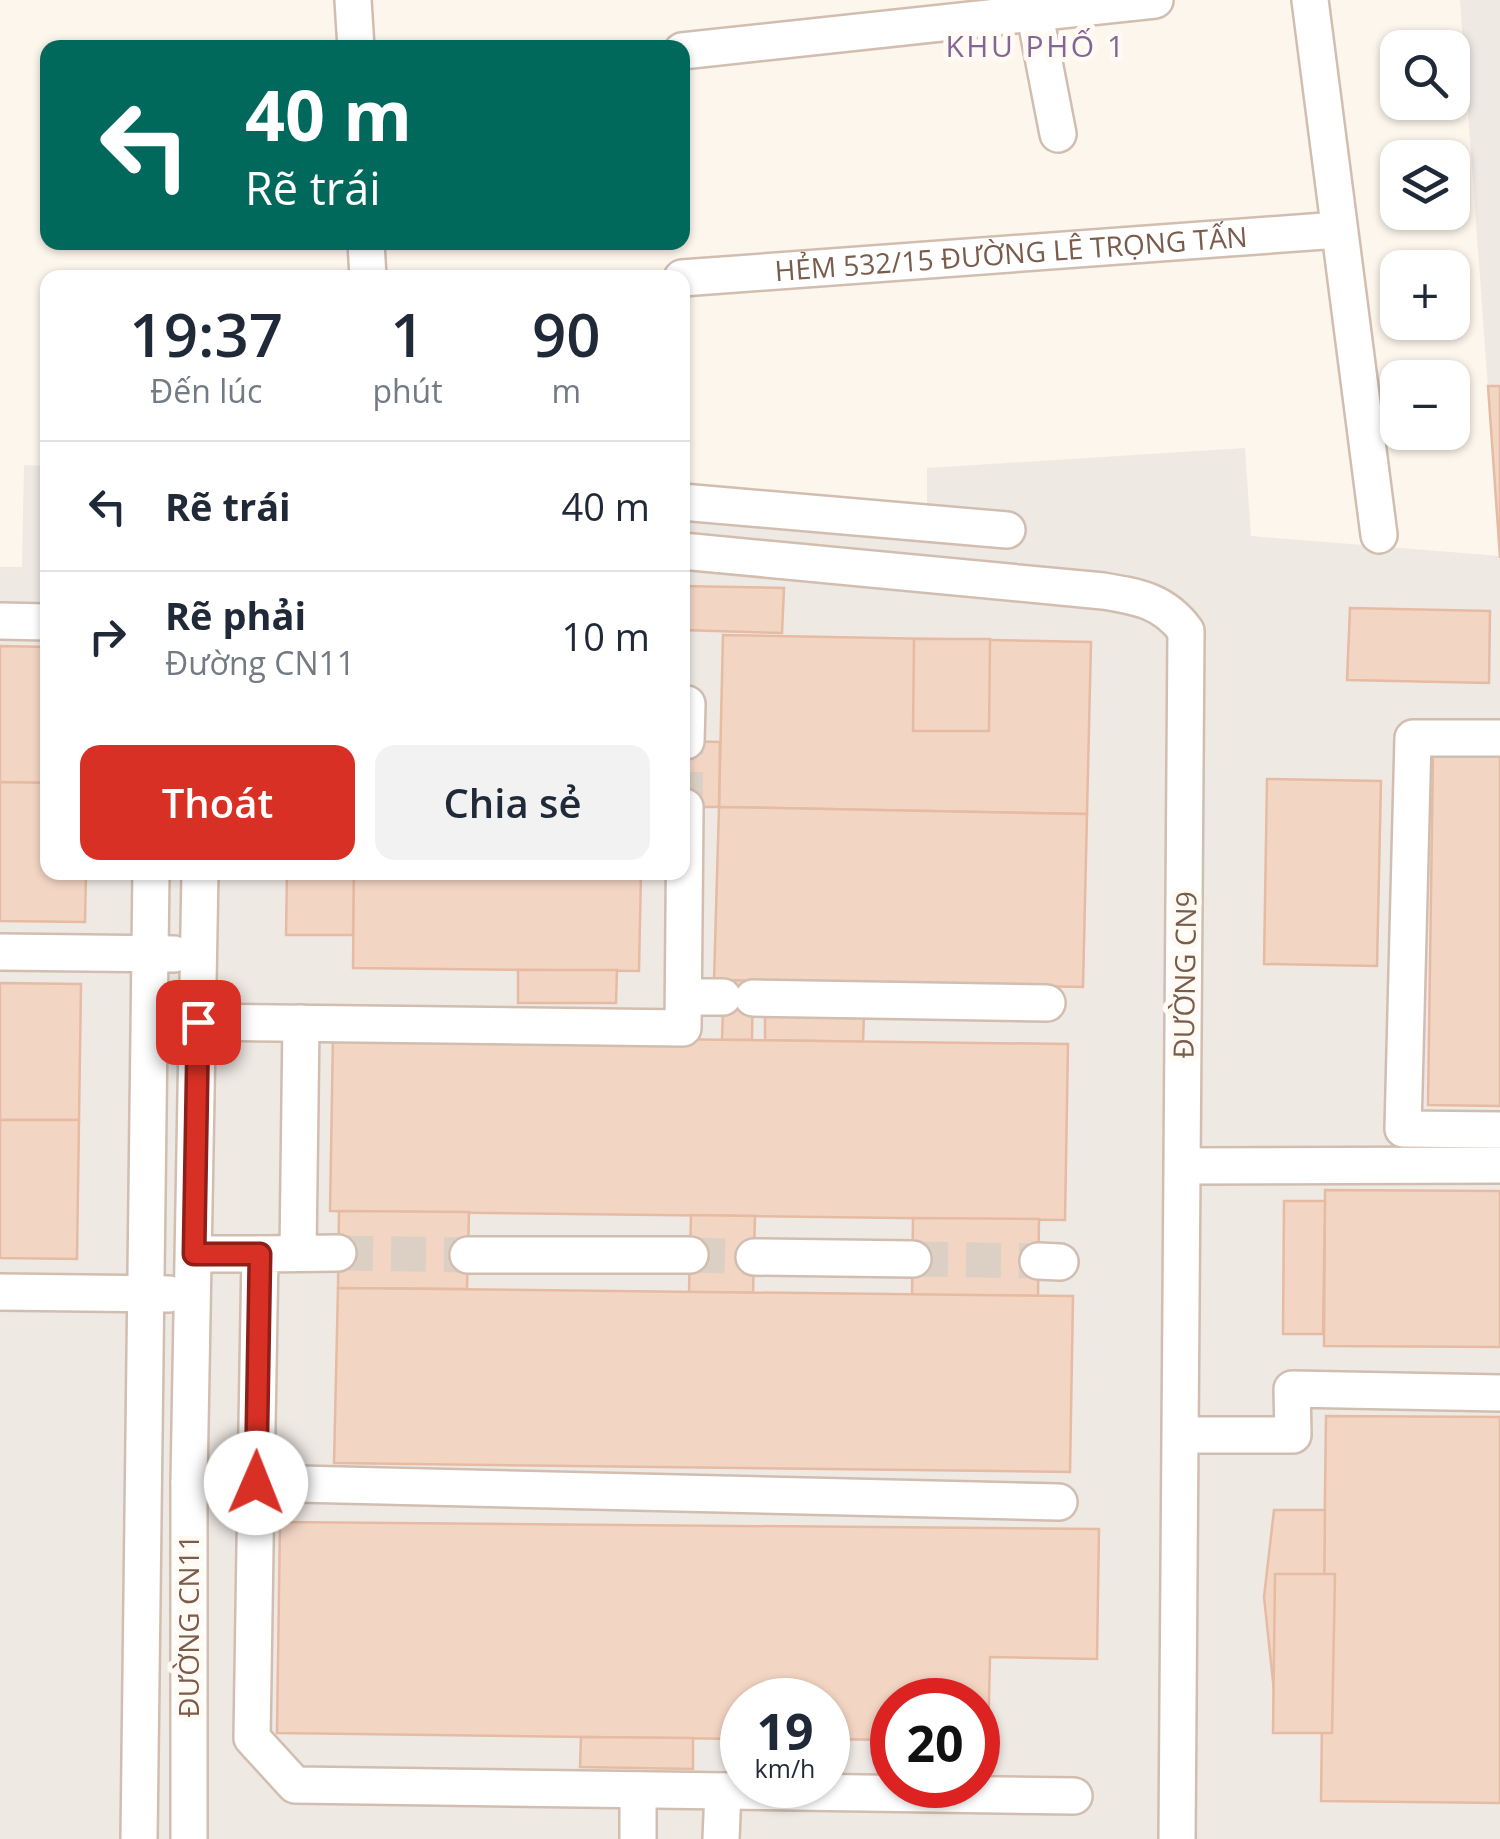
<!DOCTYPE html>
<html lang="vi">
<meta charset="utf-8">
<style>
body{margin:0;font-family:"Open Sans",sans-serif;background:#f2f2f3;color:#1f2937;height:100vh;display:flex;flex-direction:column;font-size:38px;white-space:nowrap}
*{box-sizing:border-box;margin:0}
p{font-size:32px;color:#747a83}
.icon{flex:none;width:55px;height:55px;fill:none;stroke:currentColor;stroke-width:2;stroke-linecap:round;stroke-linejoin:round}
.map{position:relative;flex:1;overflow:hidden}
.drawer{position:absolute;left:40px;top:270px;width:650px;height:610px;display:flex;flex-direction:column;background:#fff;border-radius:20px;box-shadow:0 2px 8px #0004}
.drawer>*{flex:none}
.top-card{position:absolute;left:40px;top:40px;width:650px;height:210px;border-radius:20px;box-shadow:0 2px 8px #0004;background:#00695c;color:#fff;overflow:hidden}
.tools{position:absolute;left:1380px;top:30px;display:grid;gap:20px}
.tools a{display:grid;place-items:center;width:90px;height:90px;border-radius:20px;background:#fff;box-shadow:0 2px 8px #0004;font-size:50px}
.speed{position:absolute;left:720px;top:1678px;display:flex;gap:20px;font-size:50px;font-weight:700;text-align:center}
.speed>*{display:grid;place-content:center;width:130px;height:130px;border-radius:50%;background:#fff;box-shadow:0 2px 8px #0004;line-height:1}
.speed small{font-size:25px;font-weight:400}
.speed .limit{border:15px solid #d22;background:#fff;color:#111}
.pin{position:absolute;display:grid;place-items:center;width:85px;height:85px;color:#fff;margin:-42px;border-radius:20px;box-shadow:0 5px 15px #0006}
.me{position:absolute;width:110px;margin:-55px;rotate:1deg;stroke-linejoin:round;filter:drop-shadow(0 0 8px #0008)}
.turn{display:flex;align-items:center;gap:35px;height:210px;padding:0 40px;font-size:45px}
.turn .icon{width:130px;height:130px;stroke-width:2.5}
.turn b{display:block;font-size:70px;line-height:85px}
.eta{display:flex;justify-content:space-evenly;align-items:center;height:170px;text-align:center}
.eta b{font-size:60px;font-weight:600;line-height:70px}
.action{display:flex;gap:20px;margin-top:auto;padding:20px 40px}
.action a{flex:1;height:115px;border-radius:20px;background:#d93025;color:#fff;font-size:40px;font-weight:600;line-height:115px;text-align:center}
.action a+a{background:#f2f2f3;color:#1f2937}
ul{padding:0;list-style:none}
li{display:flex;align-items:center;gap:30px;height:130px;padding:0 40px;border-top:2px solid #e0e1e3}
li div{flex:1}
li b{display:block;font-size:38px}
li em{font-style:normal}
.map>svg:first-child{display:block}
.industrial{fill:#efe9e4;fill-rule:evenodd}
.building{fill:#f3d5c3;stroke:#e6bba3;stroke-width:2.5}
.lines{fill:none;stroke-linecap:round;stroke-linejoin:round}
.minor-tunnel{stroke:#dcd0c4;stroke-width:35;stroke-dasharray:35 18;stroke-linecap:butt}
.minor-casing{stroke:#d1beb0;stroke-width:40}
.minor{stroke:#fff;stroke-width:35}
.route-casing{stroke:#8d1f18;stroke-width:25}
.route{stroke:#d93025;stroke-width:18}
.labels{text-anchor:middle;stroke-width:10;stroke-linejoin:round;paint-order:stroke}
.street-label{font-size:28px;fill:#7a5c4d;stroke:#fffaf3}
.neighbourhood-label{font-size:30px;letter-spacing:2.5px;fill:#846695;stroke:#fffaf3}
</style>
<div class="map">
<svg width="1500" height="1839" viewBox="0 0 1500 1839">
<rect width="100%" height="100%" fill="#fdf6ec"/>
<path class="industrial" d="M1460,0h40v1839h-1500v-1272h22l2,-102 23,1 1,406h634l1,-364 244,15v-55l318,-20 6,88 249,20zM742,1700h86v85h-86zM892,1700h86v85h-86z"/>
<g class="building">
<polygon points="1488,386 1500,386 1500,558 1500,557"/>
<polygon points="682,586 784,588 782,633 682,630"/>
<polygon points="1350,608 1490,611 1489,683 1347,680"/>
<polygon points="723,635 1091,642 1087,814 719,807"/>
<polygon points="914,639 990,639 989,731 913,731"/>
<polygon points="0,646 48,647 48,783 0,782"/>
<polygon points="682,741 720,742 719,807 682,807"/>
<polygon points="1433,754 1500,754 1500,1106 1428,1105"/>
<polygon points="1267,779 1381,781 1377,966 1264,964"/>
<polygon points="0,782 48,783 48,872 86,872 85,922 0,921"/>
<polygon points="719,807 1087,814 1083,987 714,980"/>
<polygon points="287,872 354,872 353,935 286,935"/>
<polygon points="354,872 641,872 639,971 353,968"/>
<polygon points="518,970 617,970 616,1003 518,1003"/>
<polygon points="724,980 753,981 752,1040 722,1040"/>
<polygon points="0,983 81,984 79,1120 0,1120"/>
<polygon points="765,1013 864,1014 863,1042 765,1040"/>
<polygon points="333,1035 1068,1044 1065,1220 330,1211"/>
<polygon points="0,1120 79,1120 77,1259 0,1258"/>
<polygon points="1325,1190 1500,1191 1500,1347 1324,1346"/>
<polygon points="1284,1201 1325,1201 1323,1334 1283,1334"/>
<polygon points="339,1211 469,1212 467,1289 338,1288"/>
<polygon points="691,1215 755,1216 753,1293 689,1292"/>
<polygon points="913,1218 1039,1219 1038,1296 912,1295"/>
<polygon points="338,1288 1073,1296 1070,1472 334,1463"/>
<polygon points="1326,1416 1500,1417 1500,1803 1321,1801"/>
<polygon points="1274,1510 1325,1510 1323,1691 1274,1691 1264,1597"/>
<polygon points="280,1522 1099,1529 1097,1659 990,1657 988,1741 978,1741 978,1700 892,1700 892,1740 828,1739 828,1700 742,1700 742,1739 277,1733"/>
<polygon points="1275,1574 1335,1574 1332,1733 1273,1733"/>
<polygon points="581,1737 693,1738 693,1769 580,1767"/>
</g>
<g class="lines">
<g class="minor-tunnel">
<polyline points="685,807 686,741"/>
<polyline points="338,1253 468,1255"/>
<polyline points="690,1255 754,1257"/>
<polyline points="913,1259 1038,1261"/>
</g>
<defs>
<g id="minor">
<polyline points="353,0 356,48"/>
<polyline points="1032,0 1058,134"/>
<polyline points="1310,0 1379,535"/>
<polyline points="682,51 1155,0"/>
<polyline points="366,242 368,278"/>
<path id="s1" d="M682,278l656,-48"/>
<polyline points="682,502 1007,530"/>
<path d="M682,551l421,40c36,6 61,10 83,40l-9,1208"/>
<polyline points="0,621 48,622"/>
<polyline points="1500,738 1413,738 1403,1129 1500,1130"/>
<polyline points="686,741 687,704"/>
<polyline points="0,952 174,954"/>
<polyline points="684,997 723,997"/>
<polyline points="753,998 1047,1003"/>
<polyline points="198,1022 683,1028 685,807"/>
<polyline points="1183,1166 1500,1165"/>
<polyline points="298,1253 301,1023"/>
<polyline points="338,1253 260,1254 256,1483 1059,1502"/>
<polyline points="194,1254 260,1254"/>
<polyline points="468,1255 690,1255"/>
<polyline points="754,1257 913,1259"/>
<polyline points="1038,1261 1060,1262"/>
<polyline points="0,1292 169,1294"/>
<polyline points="1181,1435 1293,1435 1292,1389 1500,1393"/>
<polyline points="189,1482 256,1483 252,1738 295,1785 1074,1796"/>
<polyline points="638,1790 638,1839"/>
<polyline points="139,1839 151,872"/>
<polyline points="189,1839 189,1482 200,872"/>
<polyline points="721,1839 723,1791"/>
</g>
</defs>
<use href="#minor" class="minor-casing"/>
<use href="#minor" class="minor"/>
</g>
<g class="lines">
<defs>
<polyline id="route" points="198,1022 194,1254 260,1254 256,1483"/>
</defs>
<use href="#route" class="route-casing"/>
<use href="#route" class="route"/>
</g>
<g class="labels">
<g class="street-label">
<text dy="10" stroke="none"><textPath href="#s1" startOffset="330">HẺM 532/15 ĐƯỜNG LÊ TRỌNG TẤN</textPath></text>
<text transform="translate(1185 975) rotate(-89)" y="10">ĐƯỜNG CN9</text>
<text transform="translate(189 1626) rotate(-90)" y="10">ĐƯỜNG CN11</text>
</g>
<g class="neighbourhood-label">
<text x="1036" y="57">KHU PHỐ 1</text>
</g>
</g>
</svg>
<div class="tools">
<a><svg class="icon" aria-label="search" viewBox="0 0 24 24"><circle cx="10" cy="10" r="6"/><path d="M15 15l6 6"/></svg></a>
<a><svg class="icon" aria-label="layers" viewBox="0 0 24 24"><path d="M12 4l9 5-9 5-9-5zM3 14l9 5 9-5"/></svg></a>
<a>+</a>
<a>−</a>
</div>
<div class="speed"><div>19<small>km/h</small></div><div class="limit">20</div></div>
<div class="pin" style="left:198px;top:1022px;background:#d93025"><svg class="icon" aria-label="arrive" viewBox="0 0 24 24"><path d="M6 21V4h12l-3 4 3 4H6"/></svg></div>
<svg class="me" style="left:256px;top:1483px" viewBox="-20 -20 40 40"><circle r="19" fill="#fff"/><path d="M0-13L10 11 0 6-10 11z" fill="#d93025"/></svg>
<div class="top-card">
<div class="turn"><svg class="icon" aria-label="left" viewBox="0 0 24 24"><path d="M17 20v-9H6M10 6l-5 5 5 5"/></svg><div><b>40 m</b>Rẽ trái</div></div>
</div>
<section class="drawer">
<div class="eta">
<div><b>19:37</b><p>Đến lúc</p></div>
<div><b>1</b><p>phút</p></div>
<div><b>90</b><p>m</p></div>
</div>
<ul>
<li><svg class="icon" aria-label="left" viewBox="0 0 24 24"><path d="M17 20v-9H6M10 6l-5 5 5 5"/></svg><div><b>Rẽ trái</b></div><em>40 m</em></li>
<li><svg class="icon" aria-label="right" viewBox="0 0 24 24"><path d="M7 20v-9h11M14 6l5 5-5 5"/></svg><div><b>Rẽ phải</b><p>Đường CN11</p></div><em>10 m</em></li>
</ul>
<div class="action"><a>Thoát</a><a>Chia sẻ</a></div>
</section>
</div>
